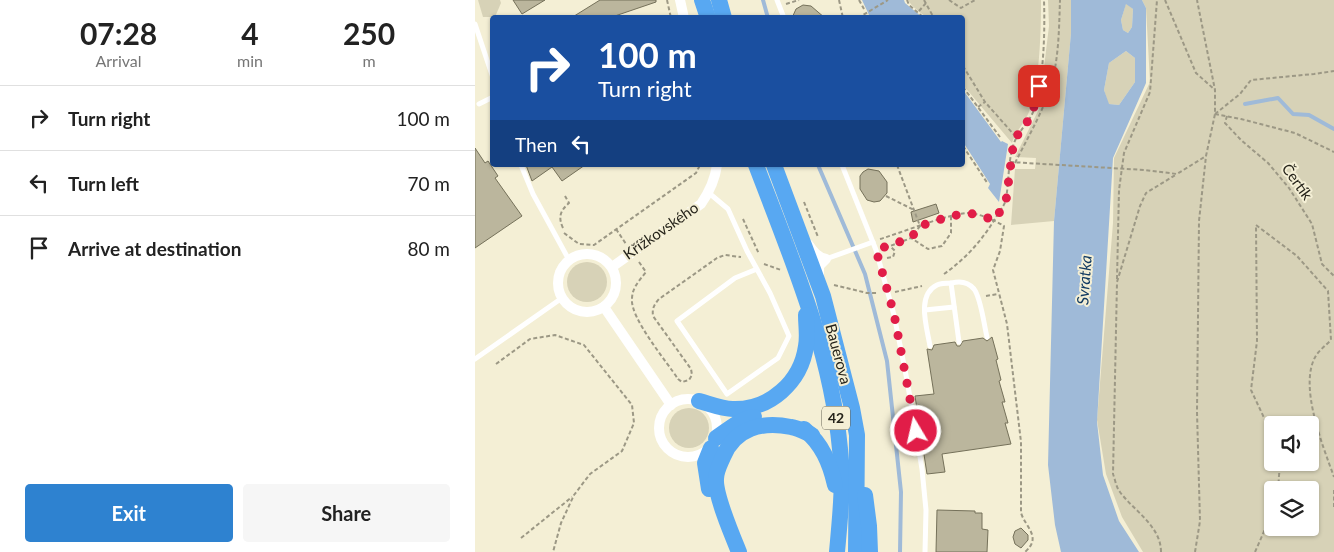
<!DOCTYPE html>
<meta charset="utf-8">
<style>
body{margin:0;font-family:Lato,sans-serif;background:#f6f6f6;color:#222;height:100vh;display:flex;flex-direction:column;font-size:19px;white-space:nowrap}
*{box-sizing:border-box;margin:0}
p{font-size:16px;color:#767676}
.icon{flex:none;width:28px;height:28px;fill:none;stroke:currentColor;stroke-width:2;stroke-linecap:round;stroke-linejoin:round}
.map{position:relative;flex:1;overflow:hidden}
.drawer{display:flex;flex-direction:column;background:#fff;width:475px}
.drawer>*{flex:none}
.guide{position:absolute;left:15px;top:15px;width:475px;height:152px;border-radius:5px;box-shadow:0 1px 4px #0004;background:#1a4fa0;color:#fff;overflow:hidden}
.tools{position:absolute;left:789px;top:416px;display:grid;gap:10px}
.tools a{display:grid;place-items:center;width:55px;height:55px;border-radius:5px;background:#fff;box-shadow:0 1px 4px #0004;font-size:25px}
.pin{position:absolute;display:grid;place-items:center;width:42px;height:42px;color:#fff;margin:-21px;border-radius:10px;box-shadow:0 2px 8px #0006}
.me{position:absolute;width:55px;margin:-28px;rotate:351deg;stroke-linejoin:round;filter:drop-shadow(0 0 4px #0008)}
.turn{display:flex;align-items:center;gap:18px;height:105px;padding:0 25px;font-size:22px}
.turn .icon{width:65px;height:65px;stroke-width:2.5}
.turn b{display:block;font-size:35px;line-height:42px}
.then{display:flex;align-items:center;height:48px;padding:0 25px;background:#0003;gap:10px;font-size:19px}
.eta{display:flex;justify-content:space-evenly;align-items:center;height:85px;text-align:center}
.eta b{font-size:30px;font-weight:700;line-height:35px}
.primary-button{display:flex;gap:10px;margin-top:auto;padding:10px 25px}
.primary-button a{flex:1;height:58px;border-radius:5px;background:#2e82d0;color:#fff;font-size:20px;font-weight:700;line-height:58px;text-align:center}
.primary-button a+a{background:#f6f6f6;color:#222}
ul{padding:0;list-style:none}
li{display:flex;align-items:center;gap:15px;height:65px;padding:0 25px;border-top:1px solid #e0e0e0}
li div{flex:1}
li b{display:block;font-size:19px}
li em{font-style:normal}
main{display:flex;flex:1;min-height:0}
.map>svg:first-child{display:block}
.green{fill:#d7d2b7;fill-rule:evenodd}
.water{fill:#9fbad8;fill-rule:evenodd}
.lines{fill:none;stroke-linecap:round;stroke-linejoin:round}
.stream{stroke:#9fbad8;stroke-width:4}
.building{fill:#bbb69d;stroke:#75715a}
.path{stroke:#9c9885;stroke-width:2;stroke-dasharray:4 2.5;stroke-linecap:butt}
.service{stroke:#fff;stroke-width:5}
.minor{stroke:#fff;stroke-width:10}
.trunk{stroke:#58a8f2;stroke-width:16}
.route{stroke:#e11d48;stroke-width:9;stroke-dasharray:0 16.2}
.labels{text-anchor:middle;stroke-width:4;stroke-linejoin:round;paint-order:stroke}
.shield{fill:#f4efd5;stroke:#636052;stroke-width:1}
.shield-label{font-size:14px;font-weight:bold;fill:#25231a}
.street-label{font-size:15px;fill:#25231a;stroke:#f4efd5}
.water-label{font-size:16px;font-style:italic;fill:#123b62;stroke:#f4efd5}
</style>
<main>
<section class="drawer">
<div class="eta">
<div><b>07:28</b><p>Arrival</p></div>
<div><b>4</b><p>min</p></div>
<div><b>250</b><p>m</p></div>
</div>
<ul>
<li><svg class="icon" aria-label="right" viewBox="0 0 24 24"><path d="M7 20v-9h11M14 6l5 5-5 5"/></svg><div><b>Turn right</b></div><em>100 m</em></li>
<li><svg class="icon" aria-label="left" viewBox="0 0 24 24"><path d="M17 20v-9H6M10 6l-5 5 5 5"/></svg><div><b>Turn left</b></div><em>70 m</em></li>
<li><svg class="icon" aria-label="arrive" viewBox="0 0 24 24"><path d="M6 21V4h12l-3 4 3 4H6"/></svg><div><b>Arrive at destination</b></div><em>80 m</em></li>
</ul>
<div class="primary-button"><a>Exit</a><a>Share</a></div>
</section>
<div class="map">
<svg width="859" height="552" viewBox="0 0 859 552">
<rect width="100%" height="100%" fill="#f4efd5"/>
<g class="green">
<polygon points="3,0 25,0 26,3 20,17 8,17"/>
<path d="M433,0h133c0,33 -1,77 -11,109 -4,13 -14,21 -18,34l-49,-58v-67l-37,-1c-6,-5 -14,-10 -18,-17z"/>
<polygon points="573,0 596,0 596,33 579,221 536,225 540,169 560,169 561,158 540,157 564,109 574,26"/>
<path d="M667,0h192v552h-191l-21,-35 -16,-43 -9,-54 16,-197 1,-65 36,-76 -4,-74zM798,425h37v37h-37zM798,490h37v38h-37z"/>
<polygon points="651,3 658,9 657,27 653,33 648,30 646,20"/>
<polygon points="651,51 660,58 660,82 644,105 633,104 629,90 634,63"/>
<circle cx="112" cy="282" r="20"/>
<circle cx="214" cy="428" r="20"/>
</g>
<g class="water">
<polygon points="387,0 429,0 430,3 447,17 395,17"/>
<path d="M596,0h71l4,8v75l-33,75 -16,264 6,53 16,46 20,31h-78l-6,-27 -7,-60 6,-244 17,-188zM651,4l7,5 -1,18 -4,6 -5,-3 -2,-10zM651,51l9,7v24l-16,23 -10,-1 -5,-14 5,-27z"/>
<polygon points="488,90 526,142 527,141 533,144 524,202 513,188 515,184 488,142"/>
</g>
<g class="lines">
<g class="stream">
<polyline points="288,0 293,18"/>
<polyline points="770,104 803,98 818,114 834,115 859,129"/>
<polyline points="343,165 390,274 412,361 426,492 425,552"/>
</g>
</g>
<g class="building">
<polygon points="38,0 70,0 47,14"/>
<polygon points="125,0 181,0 181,2 134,18 96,18"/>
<polygon points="328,5 336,6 350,18 317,18 321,9"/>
<polygon points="0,148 10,163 13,161 23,176 20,178 47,216 0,248"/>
<polygon points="51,165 110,165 87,181 77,167 57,181"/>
<polygon points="393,169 404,171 412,182 412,193 405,201 399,202 392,200 385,189 385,176 388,172"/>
<polygon points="461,204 464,213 438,222 436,212"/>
<polygon points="517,337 523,359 521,360 526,380 524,381 530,402 527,402 533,423 530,423 536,444 467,454 470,472 452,474 440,396 459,394 452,349 457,350 459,345 480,342 482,346 485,346 488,341 508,338 512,341"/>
<polygon points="462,510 500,511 500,513 507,513 507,529 513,530 512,552 461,552"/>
<polygon points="546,528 553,535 553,540 546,548 540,544 538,537 540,531"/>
</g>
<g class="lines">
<g class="path">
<polyline points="192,0 196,18"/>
<polyline points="364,0 368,18"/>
<polyline points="384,0 389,9"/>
<polyline points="432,0 434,5 449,18"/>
<polyline points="449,0 459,18"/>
<polyline points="474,0 486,8 500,0"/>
<polyline points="690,0 721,73 740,90"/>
<polyline points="311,4 324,0"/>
<polyline points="444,11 451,3"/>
<polyline points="392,16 393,18"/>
<polyline points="383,18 413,0"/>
<polyline points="488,66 510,102 541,137"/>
<polyline points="488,87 525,137"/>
<polyline points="503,107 510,102"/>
<polyline points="740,114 765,94 776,80 839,74 859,71"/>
<polyline points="740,114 766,119 820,133 859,152"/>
<polyline points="752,116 750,123 766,140 793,163 814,188 837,224 847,264 859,276"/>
<polyline points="488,146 513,184"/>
<polyline points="535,162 670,170 702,174 731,156"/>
<path d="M540,163c13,-26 28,-51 36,-78 8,-27 8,-57 9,-85"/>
<polyline points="422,165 445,226 436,238"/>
<polyline points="411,196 439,210"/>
<polyline points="329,202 343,237"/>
<polyline points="268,219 284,254"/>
<path d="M88,228c-5,-11 -3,-17 6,-25l-4,-7"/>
<polyline points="141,229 151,244"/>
<polyline points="89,233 104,244 119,245 221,173 225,165"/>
<path d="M405,239c18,-5 75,-28 91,-26 11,2 23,7 33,13l-4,25 -7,19 14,54 14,118v71c5,15 21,24 4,39"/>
<polyline points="410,248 436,238 453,249 467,246 476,233 476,217"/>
<polyline points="412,258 418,257 420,251 415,246"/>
<path d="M164,262l7,10c-7,9 -14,16 -14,27 -2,19 35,63 46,80l4,3 7,-2 3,-5 -1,-6 -38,-53c-1,-8 1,-11 6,-17l58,-41 8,-3 16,2"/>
<polyline points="289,264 306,270"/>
<path d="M469,274c23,-16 41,-37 55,-62 3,-4 6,-8 7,-13 3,-18 2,-36 7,-53 4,-14 16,-23 21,-36 10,-32 11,-77 10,-110"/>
<polyline points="642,279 644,190 649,153 675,92 682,0"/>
<polyline points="359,285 392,293 403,293"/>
<polyline points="420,292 447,286"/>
<polyline points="511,296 523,294"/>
<polyline points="21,364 55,339 80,335 109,345 157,405 159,423 147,451 115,474 99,495 86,523 78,552"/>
<path d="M798,441l-7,-19 -15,-32 6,-49 -1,-116 41,31 31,35 3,49c-5,5 -10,9 -14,14 -20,29 6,92 17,123"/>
<polyline points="803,490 805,462"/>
<polyline points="859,490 859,508"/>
<polyline points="46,538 97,497"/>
<path d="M686,552c0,-26 -27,-41 -41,-60 -4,-5 -5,-13 -7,-18l4,-192 23,-76 6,-13 31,-19"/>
<polyline points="720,552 725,521 722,412 724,221 731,156 740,114 740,90 722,0"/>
<polyline points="780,552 798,511"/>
</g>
<g class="service">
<polyline points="302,0 309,18"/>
<polyline points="0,24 18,78"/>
<polyline points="4,104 18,97"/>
<polyline points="46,165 58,194 94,260"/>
<polyline points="367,165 401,250 419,315 432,380 447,469 451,510 450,552"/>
<polyline points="234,193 253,209 272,251 295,293 314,336 303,358 252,394 202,321 260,278 282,269"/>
<polyline points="351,259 398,242"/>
<polyline points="476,283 484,342"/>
<polyline points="450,310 479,307"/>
<path d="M455,346c-3,-18 -14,-51 7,-61 4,-2 11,-2 15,-2 8,-2 16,-1 22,6 7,9 10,36 13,48"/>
<polyline points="0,359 87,298"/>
</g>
<g class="minor">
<polyline points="205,0 209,18"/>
<path d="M333,244c5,7 9,13 18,15l-7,7v12"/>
<circle cx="112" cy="283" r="29"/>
<path d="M137,267l89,-63c9,-13 14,-24 16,-39"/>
<polyline points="129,307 196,405"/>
<circle cx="213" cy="428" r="29"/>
</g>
<g class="trunk">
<polyline points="227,0 233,18"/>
<polyline points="244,0 249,18"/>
<path d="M281,165c35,92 75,185 84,284 4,34 0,69 -3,103"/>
<polyline points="299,165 348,296 377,408 382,435 381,552"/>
<path d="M224,401c11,3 23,8 34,8 37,1 68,-27 73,-63 2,-10 0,-20 0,-31"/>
<path d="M329,429c18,15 26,34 31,56"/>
<path d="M241,438c12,-8 24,-19 38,-21"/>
<polyline points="234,489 230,463 236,448"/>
<polyline points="390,495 394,526 395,552"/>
<path d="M264,552c-7,-17 -24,-57 -23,-73 0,-8 4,-15 7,-22 12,-29 39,-36 68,-30 7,1 14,5 21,8"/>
</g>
</g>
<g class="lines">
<polyline class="route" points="441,431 419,314 401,250 436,238 445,226 476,216 494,213 520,220 531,201 538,147 541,137 550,126 558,111 564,86"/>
</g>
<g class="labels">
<rect class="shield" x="347" y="406.5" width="28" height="23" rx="4"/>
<g class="shield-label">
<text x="361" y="423">42</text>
</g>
<g class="street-label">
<text transform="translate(822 182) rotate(54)" y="5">Čertík</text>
<text transform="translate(186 231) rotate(-35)" y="5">Křížkovského</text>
<text transform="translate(363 354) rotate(75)" y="5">Bauerova</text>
</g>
<g class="water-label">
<text transform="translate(609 280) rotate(-86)" y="6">Svratka</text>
</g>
</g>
</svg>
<div class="tools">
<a><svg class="icon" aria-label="sound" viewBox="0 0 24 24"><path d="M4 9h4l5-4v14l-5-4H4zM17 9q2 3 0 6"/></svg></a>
<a><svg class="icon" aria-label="layers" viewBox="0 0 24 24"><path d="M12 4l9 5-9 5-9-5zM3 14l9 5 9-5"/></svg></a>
</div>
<div class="pin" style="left:564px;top:86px;background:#d93025"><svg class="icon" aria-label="arrive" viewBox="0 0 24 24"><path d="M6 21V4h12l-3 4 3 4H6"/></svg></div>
<svg class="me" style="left:441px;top:431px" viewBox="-20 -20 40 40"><circle r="17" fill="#e11d48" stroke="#fff" stroke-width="3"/><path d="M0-11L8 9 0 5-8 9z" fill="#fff"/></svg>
<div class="guide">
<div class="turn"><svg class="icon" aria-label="right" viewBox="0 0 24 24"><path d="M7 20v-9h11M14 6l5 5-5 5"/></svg><div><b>100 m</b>Turn right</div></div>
<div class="then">Then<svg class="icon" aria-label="left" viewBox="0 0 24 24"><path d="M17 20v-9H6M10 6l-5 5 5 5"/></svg></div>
</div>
</div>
</main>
